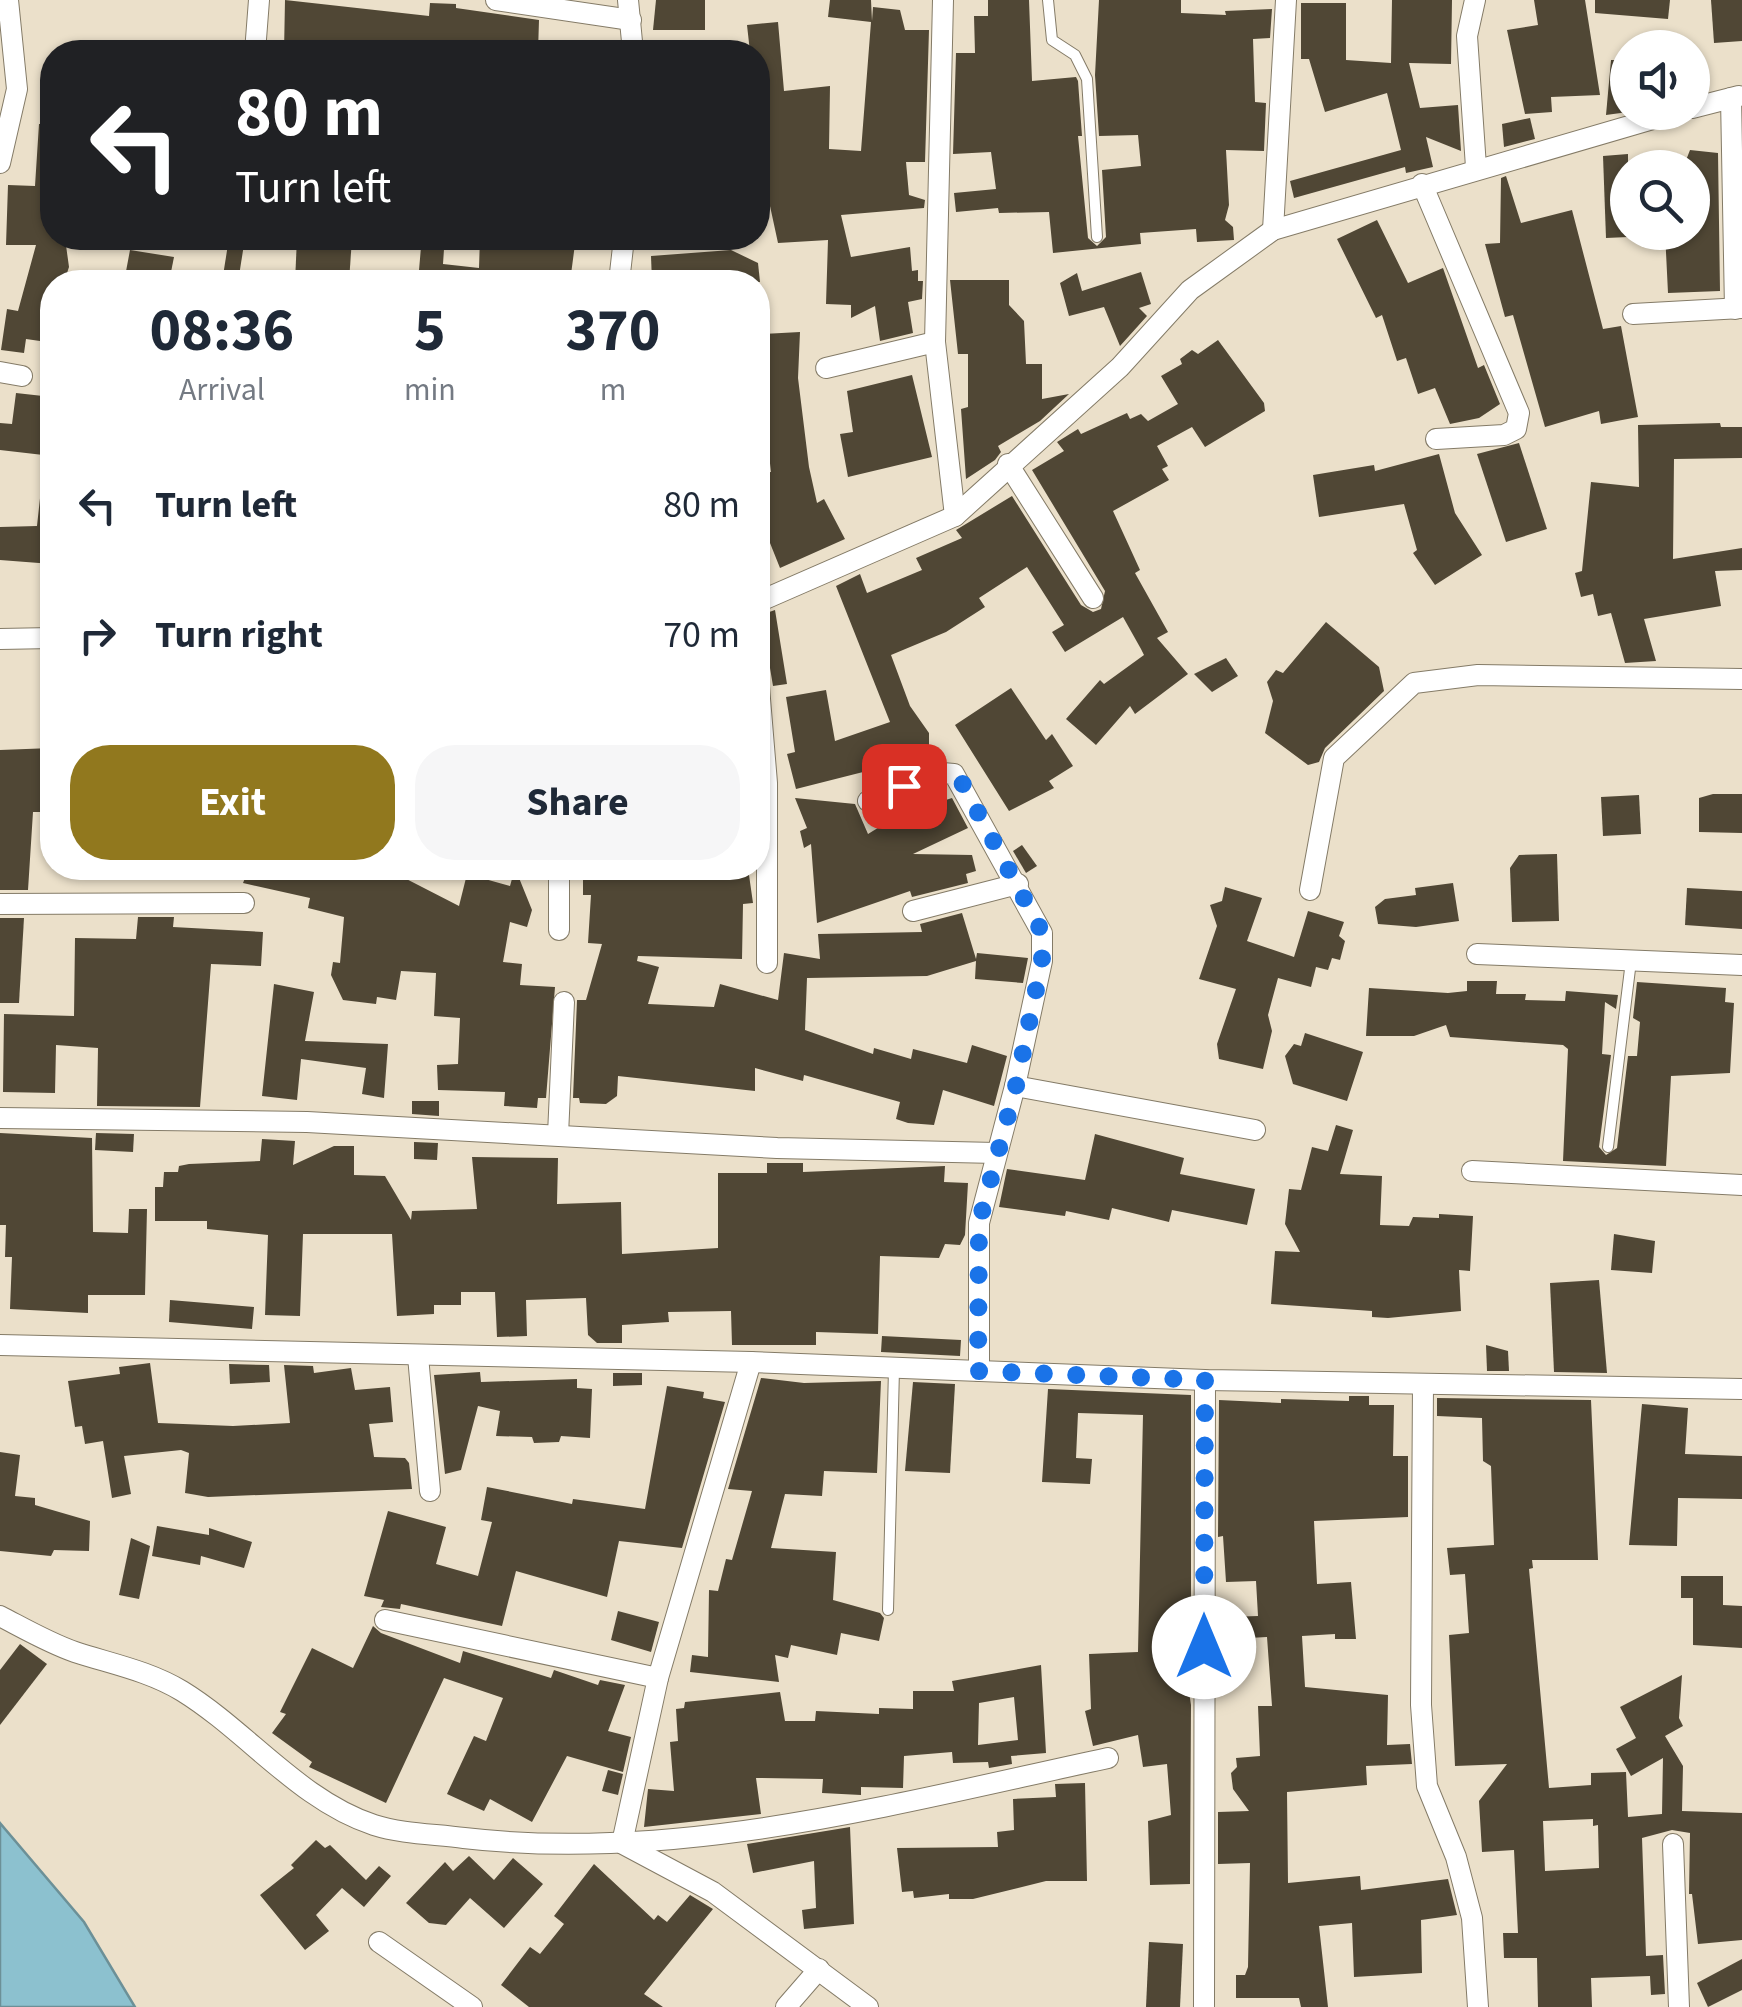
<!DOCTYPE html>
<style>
body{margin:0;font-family:"Source Sans 3",sans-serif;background:#f6f6f7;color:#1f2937;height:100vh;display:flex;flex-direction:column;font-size:38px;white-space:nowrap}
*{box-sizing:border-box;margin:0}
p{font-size:32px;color:#747a83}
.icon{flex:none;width:55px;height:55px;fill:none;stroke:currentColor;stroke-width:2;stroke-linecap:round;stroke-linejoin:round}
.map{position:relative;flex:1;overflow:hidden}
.drawer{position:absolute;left:40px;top:270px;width:730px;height:610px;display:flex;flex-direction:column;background:#fff;border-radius:40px;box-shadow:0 2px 8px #0004}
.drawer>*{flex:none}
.banner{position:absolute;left:40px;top:40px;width:730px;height:210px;border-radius:40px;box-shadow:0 2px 8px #0004;background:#202124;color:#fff;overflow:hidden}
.fabs{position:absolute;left:1610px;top:30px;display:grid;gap:20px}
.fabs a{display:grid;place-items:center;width:100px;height:100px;border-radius:50%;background:#fff;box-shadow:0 2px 8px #0004;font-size:50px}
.pin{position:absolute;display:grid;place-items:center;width:85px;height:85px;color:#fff;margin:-42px;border-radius:20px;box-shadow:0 5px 15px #0006}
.me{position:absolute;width:110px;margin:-55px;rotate:0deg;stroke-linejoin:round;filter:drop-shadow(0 0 8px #0008)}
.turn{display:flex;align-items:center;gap:35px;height:210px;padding:0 30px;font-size:45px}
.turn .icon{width:130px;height:130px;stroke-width:2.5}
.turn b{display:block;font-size:70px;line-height:85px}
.eta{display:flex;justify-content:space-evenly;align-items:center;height:170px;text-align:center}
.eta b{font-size:60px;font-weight:700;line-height:70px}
.cta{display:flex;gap:20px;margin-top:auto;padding:20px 30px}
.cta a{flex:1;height:115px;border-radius:40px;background:#91781e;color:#fff;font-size:40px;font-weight:700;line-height:115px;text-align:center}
.cta a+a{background:#f6f6f7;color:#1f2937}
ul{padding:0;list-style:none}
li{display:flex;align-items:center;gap:30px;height:130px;padding:0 30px}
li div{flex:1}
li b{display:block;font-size:38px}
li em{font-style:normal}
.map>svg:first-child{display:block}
.water{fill:#8cc1cf;stroke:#6c9097;stroke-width:2.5}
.building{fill:#504735;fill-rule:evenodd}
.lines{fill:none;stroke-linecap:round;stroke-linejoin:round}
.lane-casing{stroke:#847b67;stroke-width:12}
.street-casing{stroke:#847b67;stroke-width:22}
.lane{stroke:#fff;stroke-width:10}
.street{stroke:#fff;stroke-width:20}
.route{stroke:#1a73e8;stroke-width:18;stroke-dasharray:0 32.4}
</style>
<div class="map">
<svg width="1742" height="2007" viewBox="0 0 1742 2007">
<rect width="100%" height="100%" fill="#ebe0ca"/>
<polygon class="water" points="0,1823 84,1922 135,2007 0,2007"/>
<g class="building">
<polygon points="285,0 429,16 430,3 456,4 456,8 539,20 538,52 419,48 419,52 284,52"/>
<polygon points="656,0 705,0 705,30 653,30"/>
<polygon points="830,0 871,0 872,21 873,7 900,10 905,30 929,30 925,162 906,162 909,195 925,200 924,208 841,215 851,257 910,247 912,271 918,270 918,281 923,281 922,299 908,302 913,333 880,341 875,306 851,318 851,305 826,304 828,240 778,243 762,169 758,52 750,52 747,25 778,22 784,91 830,86 829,149 861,151 871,22 828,17"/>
<polygon points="988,0 1029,0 1032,81 1076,77 1078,81 1082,136 1078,136 1088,238 1097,246 1106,237 1102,170 1141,166 1138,135 1099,136 1095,75 1099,0 1181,0 1181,13 1226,15 1225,11 1272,9 1270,38 1253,39 1255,102 1266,103 1264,151 1226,150 1229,205 1225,220 1233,227 1234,240 1197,242 1196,229 1140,233 1141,244 1053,253 1049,212 999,213 998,208 956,212 954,193 996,189 991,152 953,154 956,53 975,53 974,16 988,16"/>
<polygon points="1392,0 1452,0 1451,64 1409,63 1420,108 1458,105 1461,151 1426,137 1433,167 1406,173 1405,167 1294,198 1290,181 1401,150 1387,93 1325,112 1309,59 1301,59 1301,3 1346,3 1346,60 1391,63"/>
<polygon points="1534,0 1585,0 1600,95 1551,97 1552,112 1525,114 1507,30 1538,25"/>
<polygon points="1595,0 1670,0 1668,19 1595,13"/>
<polygon points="1711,0 1742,0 1742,41 1714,43"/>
<polygon points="1611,60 1628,60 1628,112 1606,115"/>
<polygon points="1530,118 1535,139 1504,147 1502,124"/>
<polygon points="39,124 52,124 52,238 65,238 69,267 64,282 52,282 52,309 46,307 40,341 26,339 24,353 1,350 7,309 18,311 36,245 6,245 8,185 35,186"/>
<polygon points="1690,150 1718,153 1720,291 1668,293 1665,232 1692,232 1692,168 1683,168"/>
<polygon points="1628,154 1628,237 1606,238 1603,156"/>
<polygon points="1506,176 1521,223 1572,210 1603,329 1621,326 1638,417 1601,424 1599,411 1545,427 1513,315 1505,317 1485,244 1500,243 1501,178"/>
<polygon points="1377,220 1408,283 1443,268 1478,368 1484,365 1500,404 1479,418 1450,424 1435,388 1418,394 1406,358 1397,361 1382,315 1376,318 1337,239"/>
<polygon points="229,238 245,238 238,282 222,282"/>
<polygon points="297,238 352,238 349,282 295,282"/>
<polygon points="480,238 575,244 570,282 517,276 516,282 418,282 421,247 444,249 443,264 479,268"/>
<polygon points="130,250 174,257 169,282 124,282"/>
<polygon points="731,250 758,263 760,282 652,282 651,256"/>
<polygon points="1141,272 1151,304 1139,308 1147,316 1120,346 1104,307 1069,316 1060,283 1077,273 1082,291"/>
<polygon points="950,280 1009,280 1009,305 1024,321 1026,364 1042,364 1042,399 1069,394 1040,421 998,446 1001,452 995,460 966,479 961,409 968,407 968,354 958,354"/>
<polygon points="800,332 798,378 809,467 817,503 824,499 845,539 780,568 770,543 758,546 758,473 771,472 764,412 763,334"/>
<polygon points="1218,340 1264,403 1265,411 1205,447 1192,427 1157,446 1168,466 1162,469 1169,480 1113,511 1140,570 1135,573 1168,632 1157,638 1188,674 1135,714 1130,706 1096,745 1066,719 1100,680 1104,684 1144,655 1141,649 1123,617 1065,652 1052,632 1064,625 1027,567 979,598 985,607 946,632 891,655 910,706 929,733 929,745 871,770 796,789 787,754 795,752 786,697 826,690 835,741 890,722 836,586 860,574 867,593 922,570 916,558 962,538 956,530 1012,496 1081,605 1093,612 1101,609 1105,591 1032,470 1064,451 1057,442 1078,429 1081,434 1127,413 1130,419 1141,414 1148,421 1178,404 1161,376 1182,364 1180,359 1192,350 1198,354"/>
<polygon points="912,375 932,457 848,477 840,434 853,432 847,391"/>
<polygon points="16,393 52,397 52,456 0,450 0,423 12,424"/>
<polygon points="1720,423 1721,427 1742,427 1742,458 1674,459 1673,559 1742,548 1742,570 1715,571 1721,606 1644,619 1656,661 1625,663 1611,613 1598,616 1593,594 1581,597 1575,573 1582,571 1591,482 1639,487 1638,425"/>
<polygon points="1519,443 1547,529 1506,542 1477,454"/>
<polygon points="1439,454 1455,513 1482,555 1435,585 1413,553 1417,550 1404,504 1319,517 1313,475 1374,465 1375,471"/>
<polygon points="41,489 52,490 52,564 0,560 0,527 37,526"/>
<polygon points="775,610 787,684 773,686 770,668 763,662 758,616"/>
<polygon points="1326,622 1379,667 1384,691 1325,748 1319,762 1308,765 1265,733 1273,701 1267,682 1276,670 1283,673"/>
<polygon points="1226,658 1238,676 1212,692 1194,674"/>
<polygon points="1011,688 1046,740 1052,734 1073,766 1049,781 1054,788 1009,811 955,725"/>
<polygon points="52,748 52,812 33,812 28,890 0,890 0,750"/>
<polygon points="1713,794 1742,794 1742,833 1699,832 1699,798"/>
<polygon points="1639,795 1641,834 1603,836 1601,797"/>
<polygon points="795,798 855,804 868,834 899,815 952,798 968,828 913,854 972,855 976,871 966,874 968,883 912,897 910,891 817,923 811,844 804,848 800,831 807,828"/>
<polygon points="1022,845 1037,866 1026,873 1013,851"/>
<polygon points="1557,854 1559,921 1512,922 1510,868 1519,855"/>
<polygon points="249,868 385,868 459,906 467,874 510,886 515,868 532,910 527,927 510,922 503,962 522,964 520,985 555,987 546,1098 538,1098 537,1108 504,1106 505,1092 438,1090 437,1065 458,1064 460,1018 434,1016 436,973 401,971 396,1000 377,997 376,1004 343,1000 331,975 333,962 340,963 344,917 308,908 310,898 243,883"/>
<polygon points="583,868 699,868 700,872 748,868 753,903 743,904 742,959 638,956 637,961 659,967 648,1004 714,1007 720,984 778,1000 784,953 820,959 818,934 922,932 920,924 962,913 976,959 977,953 1028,958 1023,983 975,979 976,961 927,976 807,978 805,1030 873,1054 874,1048 911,1059 913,1049 967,1063 972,1045 1007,1056 994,1106 943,1090 934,1125 908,1123 896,1119 900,1102 804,1075 803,1081 755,1068 755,1091 618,1076 617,1096 606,1104 580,1103 579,1098 573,1098 577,1000 586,1000 602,944 588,943 591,895 583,895"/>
<polygon points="1453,883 1459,921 1416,927 1378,924 1375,907 1385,899 1416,895 1415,888"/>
<polygon points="1225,887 1262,898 1247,941 1294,957 1308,911 1344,922 1339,936 1345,941 1340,960 1332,958 1328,970 1316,967 1311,987 1278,978 1268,1015 1272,1031 1263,1069 1219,1059 1217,1044 1236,989 1199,979 1217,926 1210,905 1222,901"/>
<polygon points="1687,888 1742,891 1742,929 1685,925"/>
<polygon points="138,917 174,917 173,927 263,932 261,966 211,964 200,1107 97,1106 98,1048 56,1045 55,1093 3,1092 4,1014 74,1016 75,938 136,939"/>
<polygon points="0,918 24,918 19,1003 0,1003"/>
<polygon points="1467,981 1497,981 1496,994 1526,994 1525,1000 1565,1001 1566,991 1618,995 1616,1009 1605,1002 1602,1054 1611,1055 1599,1147 1606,1155 1617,1148 1628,1056 1637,1056 1640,1022 1633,1018 1637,982 1726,988 1725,1002 1734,1003 1730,1073 1671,1076 1666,1166 1563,1161 1568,1049 1563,1045 1450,1037 1446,1025 1414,1036 1366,1036 1369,988 1448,993 1467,991"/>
<polygon points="274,984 314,992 305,1041 388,1044 384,1098 362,1094 366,1068 301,1059 297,1100 262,1096"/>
<polygon points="1305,1033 1363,1052 1347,1101 1293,1084 1285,1056 1294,1044 1301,1046"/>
<polygon points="412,1101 439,1101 439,1116 412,1114"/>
<polygon points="1336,1125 1353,1130 1340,1174 1382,1176 1380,1225 1409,1226 1413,1217 1439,1218 1439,1214 1473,1216 1470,1271 1459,1270 1461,1311 1388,1318 1372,1317 1372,1311 1271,1304 1275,1251 1300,1252 1285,1224 1289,1189 1301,1190 1312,1147 1328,1151"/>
<polygon points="0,1133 92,1138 93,1232 128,1233 129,1209 147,1209 145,1295 88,1295 88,1313 10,1309 12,1257 5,1257 6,1225 0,1225"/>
<polygon points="96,1133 134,1134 133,1152 95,1150"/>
<polygon points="1095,1134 1184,1158 1180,1174 1255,1189 1247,1225 1172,1210 1169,1222 1112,1208 1109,1220 1066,1211 1065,1216 999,1207 1007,1169 1085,1180"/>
<polygon points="262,1139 295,1141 293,1165 334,1146 354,1146 354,1175 385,1176 411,1220 412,1211 477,1209 472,1157 558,1158 557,1204 621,1202 622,1254 718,1248 718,1173 767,1173 767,1163 803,1163 803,1172 945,1166 944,1182 968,1183 965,1235 960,1245 945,1244 939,1258 880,1256 878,1334 816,1332 816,1345 732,1345 731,1311 668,1312 669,1322 622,1325 622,1343 597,1343 588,1335 586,1298 526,1300 527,1336 497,1337 495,1292 461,1292 461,1305 434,1305 434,1314 397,1316 392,1234 303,1234 300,1316 265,1315 268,1235 207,1229 207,1221 155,1221 155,1187 163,1187 164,1172 178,1172 179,1166 189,1164 260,1161"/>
<polygon points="414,1142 438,1143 437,1160 414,1159"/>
<polygon points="1614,1234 1655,1241 1652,1273 1611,1270"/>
<polygon points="1599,1280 1607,1373 1554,1372 1550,1283"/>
<polygon points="170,1300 254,1307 252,1329 169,1322"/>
<polygon points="882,1336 961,1340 960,1356 881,1352"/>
<polygon points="1486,1345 1508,1351 1509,1371 1487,1371"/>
<polygon points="150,1363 158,1423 233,1426 290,1423 284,1365 313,1366 314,1373 351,1368 355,1390 390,1387 393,1422 369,1424 374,1457 405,1458 409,1463 412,1489 208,1497 185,1493 189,1453 181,1450 124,1456 131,1494 112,1498 103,1441 85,1444 82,1426 75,1427 68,1381 120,1374 119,1367"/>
<polygon points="229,1364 269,1365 270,1382 230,1384"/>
<polygon points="480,1372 481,1382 577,1379 577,1388 592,1389 590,1438 561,1436 559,1442 534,1443 532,1437 496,1436 500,1411 478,1406 461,1470 445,1474 434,1375"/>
<polygon points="613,1373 642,1373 642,1385 613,1386"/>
<polygon points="761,1378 804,1383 881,1381 877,1473 824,1471 822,1496 785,1494 771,1548 836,1552 833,1600 880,1613 884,1618 879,1641 841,1633 837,1655 791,1645 788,1658 775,1655 779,1682 690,1672 692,1655 708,1657 709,1590 718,1591 726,1559 732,1560 752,1491 728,1489"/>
<polygon points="913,1382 955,1384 950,1473 905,1471"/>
<polygon points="667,1386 704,1392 703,1398 725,1402 682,1548 619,1541 607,1597 516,1571 502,1626 401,1604 400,1609 381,1607 384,1600 364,1596 388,1511 446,1527 436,1564 478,1576 492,1522 481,1520 487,1487 572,1504 573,1499 645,1509"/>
<polygon points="1048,1389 1191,1395 1191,1671 1186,1671 1191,1705 1190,1884 1150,1885 1148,1821 1171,1815 1167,1764 1143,1767 1138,1735 1093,1746 1085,1711 1091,1709 1089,1654 1138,1652 1143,1415 1078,1413 1076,1458 1092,1459 1090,1484 1042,1482"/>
<polygon points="1349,1396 1369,1396 1369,1405 1394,1405 1393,1456 1408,1456 1408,1517 1314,1521 1317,1584 1351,1582 1356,1639 1335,1639 1335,1634 1302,1636 1305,1687 1388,1695 1387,1745 1410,1744 1412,1764 1366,1766 1367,1785 1287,1792 1288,1883 1360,1876 1361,1890 1448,1879 1457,1915 1421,1920 1422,1973 1354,1977 1352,1923 1319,1926 1328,2007 1301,2007 1299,1998 1236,1998 1236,1975 1245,1975 1248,1967 1250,1863 1218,1864 1218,1812 1249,1811 1233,1789 1231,1773 1237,1767 1236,1758 1260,1756 1258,1706 1272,1706 1267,1637 1230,1639 1228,1617 1258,1616 1256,1581 1226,1582 1223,1536 1218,1537 1219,1400 1281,1403 1281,1399 1349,1401"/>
<path d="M1437,1398l154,2 7,160h-66l1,8 -4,1 20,219 42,-3v-12l35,-1 2,45 34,-3 1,-56 -32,18 -15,-27 20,-11 -16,-31 62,-32 -3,43 4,8 -18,10 18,30 -1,45 60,2v127l-44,4 -6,-50h-3l1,-61 -18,-3 -30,8 4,118 17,-1 2,39 -14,1 -1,-19 -59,2 1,29h-54l-1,-49h-33l-1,-25h15l-4,-83 -32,2 -3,-51 28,-37 -52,2 -6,-131 20,-2 -4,-59 -15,1 -3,-27 47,-3 -3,-79 -8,-5 -1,-43 -45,-2zM1593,1819v7l5,-1 1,43 -54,3 -2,-50z"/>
<polygon points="1642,1404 1688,1408 1685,1454 1742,1456 1742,1499 1678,1498 1677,1546 1629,1545"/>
<polygon points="0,1452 20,1455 15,1496 35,1498 35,1505 90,1521 89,1551 54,1550 51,1556 0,1551"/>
<polygon points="157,1526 209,1535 209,1528 252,1542 244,1568 201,1556 200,1565 152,1556"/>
<polygon points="131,1538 150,1546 139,1599 119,1595"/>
<polygon points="1681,1576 1723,1576 1723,1605 1742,1606 1742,1648 1693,1645 1693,1598 1681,1598"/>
<polygon points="618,1611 659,1622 651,1652 611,1640"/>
<polygon points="373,1626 381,1633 460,1663 463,1651 551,1678 554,1670 598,1685 600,1680 625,1685 608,1731 631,1737 623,1772 567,1756 532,1822 490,1799 484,1811 447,1794 474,1736 486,1741 503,1698 444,1678 386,1803 309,1767 312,1762 272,1733 286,1714 280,1712 312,1648 353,1668"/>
<polygon points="20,1644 47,1664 0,1725 0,1670"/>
<path d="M1041,1665l5,88 -35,3 1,8 -23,4 -1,-6 -35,1 -1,-11 -48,4 -1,32 -42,-1v8l-39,-2 1,-14 -67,-1 5,36 -117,13 4,-38 26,2 -4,-49 8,-1 -2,-32 8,-1 1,-6 95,-10 5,29h30l1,-10 63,3v-6l34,1v-18h41l-2,-10zM1014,1697l4,43 -40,5 1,-42z"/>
<polygon points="608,1770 623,1774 618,1795 602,1791"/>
<polygon points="1085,1783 1087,1881 1046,1881 973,1899 949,1899 949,1894 914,1898 913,1891 902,1892 897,1848 998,1847 997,1832 1014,1830 1013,1799 1056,1797 1055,1784"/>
<polygon points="850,1827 854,1924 804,1929 802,1910 816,1908 814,1861 753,1873 747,1844"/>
<polygon points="316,1840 325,1848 330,1845 366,1880 379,1866 391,1876 364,1907 342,1888 316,1915 329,1931 305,1950 260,1895 294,1868 291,1865"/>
<polygon points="469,1856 494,1880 513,1858 543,1884 504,1928 470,1898 446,1925 429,1923 406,1903 445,1862 453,1871"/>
<polygon points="594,1864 654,1920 658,1915 667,1922 690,1895 713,1909 644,1994 663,2007 529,2007 501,1985 530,1947 540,1954 564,1924 554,1916"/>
<polygon points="1149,1942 1183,1944 1180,2007 1146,2007"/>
<polygon points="1742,1959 1742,1990 1708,2007 1697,1983"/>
</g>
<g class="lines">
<defs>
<g id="lane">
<polyline points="1048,0 1052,40 1075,55 1087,79 1097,237"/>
<polyline points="1608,1147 1631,961"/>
<polyline points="888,1610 894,1369"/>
</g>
<g id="street">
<polyline points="496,0 631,20"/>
<polyline points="628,0 633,52"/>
<polyline points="943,0 935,342 955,516"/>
<polyline points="1475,0 1467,36 1476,167"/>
<polyline points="255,52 259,0"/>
<polyline points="1731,98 1735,309"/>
<polyline points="1692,108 1739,96"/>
<polyline points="0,163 17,89 8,0"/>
<polyline points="1422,184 1519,413 1516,429 1504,435 1436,439"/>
<polyline points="1273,230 1286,0"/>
<polyline points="619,282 624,238"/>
<polyline points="1633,314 1742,308"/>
<polyline points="826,368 935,342"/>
<polyline points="0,372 22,376"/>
<polyline points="1008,464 1093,598"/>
<polyline points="758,602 955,516 1120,367 1190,290 1273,230 1677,112"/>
<polyline points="0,639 52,638"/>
<polyline points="758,675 767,783 767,963"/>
<polyline points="868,801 942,773 954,774 1042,933 1042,961 1015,1086 979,1223 979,1371"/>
<polyline points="1310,890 1334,758 1414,683 1478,675 1742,679"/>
<polyline points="0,904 244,903"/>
<polyline points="913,911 1018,884"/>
<polyline points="559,930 559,868"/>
<polyline points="1477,954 1742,965"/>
<polyline points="1015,1086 1255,1130"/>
<polyline points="0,1118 307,1122 777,1148 996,1153"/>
<polyline points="558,1135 564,1002"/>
<polyline points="1472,1171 1742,1185"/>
<polyline points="0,1345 751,1362 1205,1380 1742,1389"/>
<polyline points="418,1356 430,1491"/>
<polyline points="1423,1384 1421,1705 1427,1786 1456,1857 1472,1918 1478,2007"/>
<path d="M0,1616c25,13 49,27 75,36 37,12 74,19 107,39 65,40 118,110 192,134 28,9 61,9 90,13 216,25 434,-35 644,-80"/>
<polyline points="385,1620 658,1678"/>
<polyline points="622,1843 658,1678 751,1362"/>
<polyline points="623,1844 713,1892 868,2007"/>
<polyline points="1673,1844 1679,2007"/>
<polyline points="379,1942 472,2007"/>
<polyline points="786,2007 819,1969"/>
<polyline points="1204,2007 1205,1380"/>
</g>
</defs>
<use href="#lane" class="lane-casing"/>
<use href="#street" class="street-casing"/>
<use href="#lane" class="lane"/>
<use href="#street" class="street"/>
</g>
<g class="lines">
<polyline class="route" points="904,786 942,773 960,779 1042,932 1042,961 1016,1086 979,1223 978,1371 1205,1380 1204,1647"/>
</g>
</svg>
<div class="fabs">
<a><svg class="icon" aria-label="sound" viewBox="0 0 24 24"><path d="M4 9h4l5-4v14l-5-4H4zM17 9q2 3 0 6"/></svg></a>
<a><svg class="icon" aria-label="search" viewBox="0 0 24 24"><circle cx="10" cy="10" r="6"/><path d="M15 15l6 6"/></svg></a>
</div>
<div class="pin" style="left:904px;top:786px;background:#d93025"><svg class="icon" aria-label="arrive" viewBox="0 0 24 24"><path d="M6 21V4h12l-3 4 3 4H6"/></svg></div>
<svg class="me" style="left:1204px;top:1647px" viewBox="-20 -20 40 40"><circle r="19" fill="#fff"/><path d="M0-13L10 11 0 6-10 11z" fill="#1a73e8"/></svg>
<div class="banner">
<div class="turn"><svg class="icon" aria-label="left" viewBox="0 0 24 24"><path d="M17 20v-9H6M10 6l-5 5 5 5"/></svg><div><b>80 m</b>Turn left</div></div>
</div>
<section class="drawer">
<div class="eta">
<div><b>08:36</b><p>Arrival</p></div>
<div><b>5</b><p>min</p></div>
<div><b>370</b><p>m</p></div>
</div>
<ul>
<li><svg class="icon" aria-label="left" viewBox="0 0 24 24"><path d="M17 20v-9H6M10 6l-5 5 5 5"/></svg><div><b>Turn left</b></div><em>80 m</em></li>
<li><svg class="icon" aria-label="right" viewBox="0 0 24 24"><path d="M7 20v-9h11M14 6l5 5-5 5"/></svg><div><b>Turn right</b></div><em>70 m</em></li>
</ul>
<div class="cta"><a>Exit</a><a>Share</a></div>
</section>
</div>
